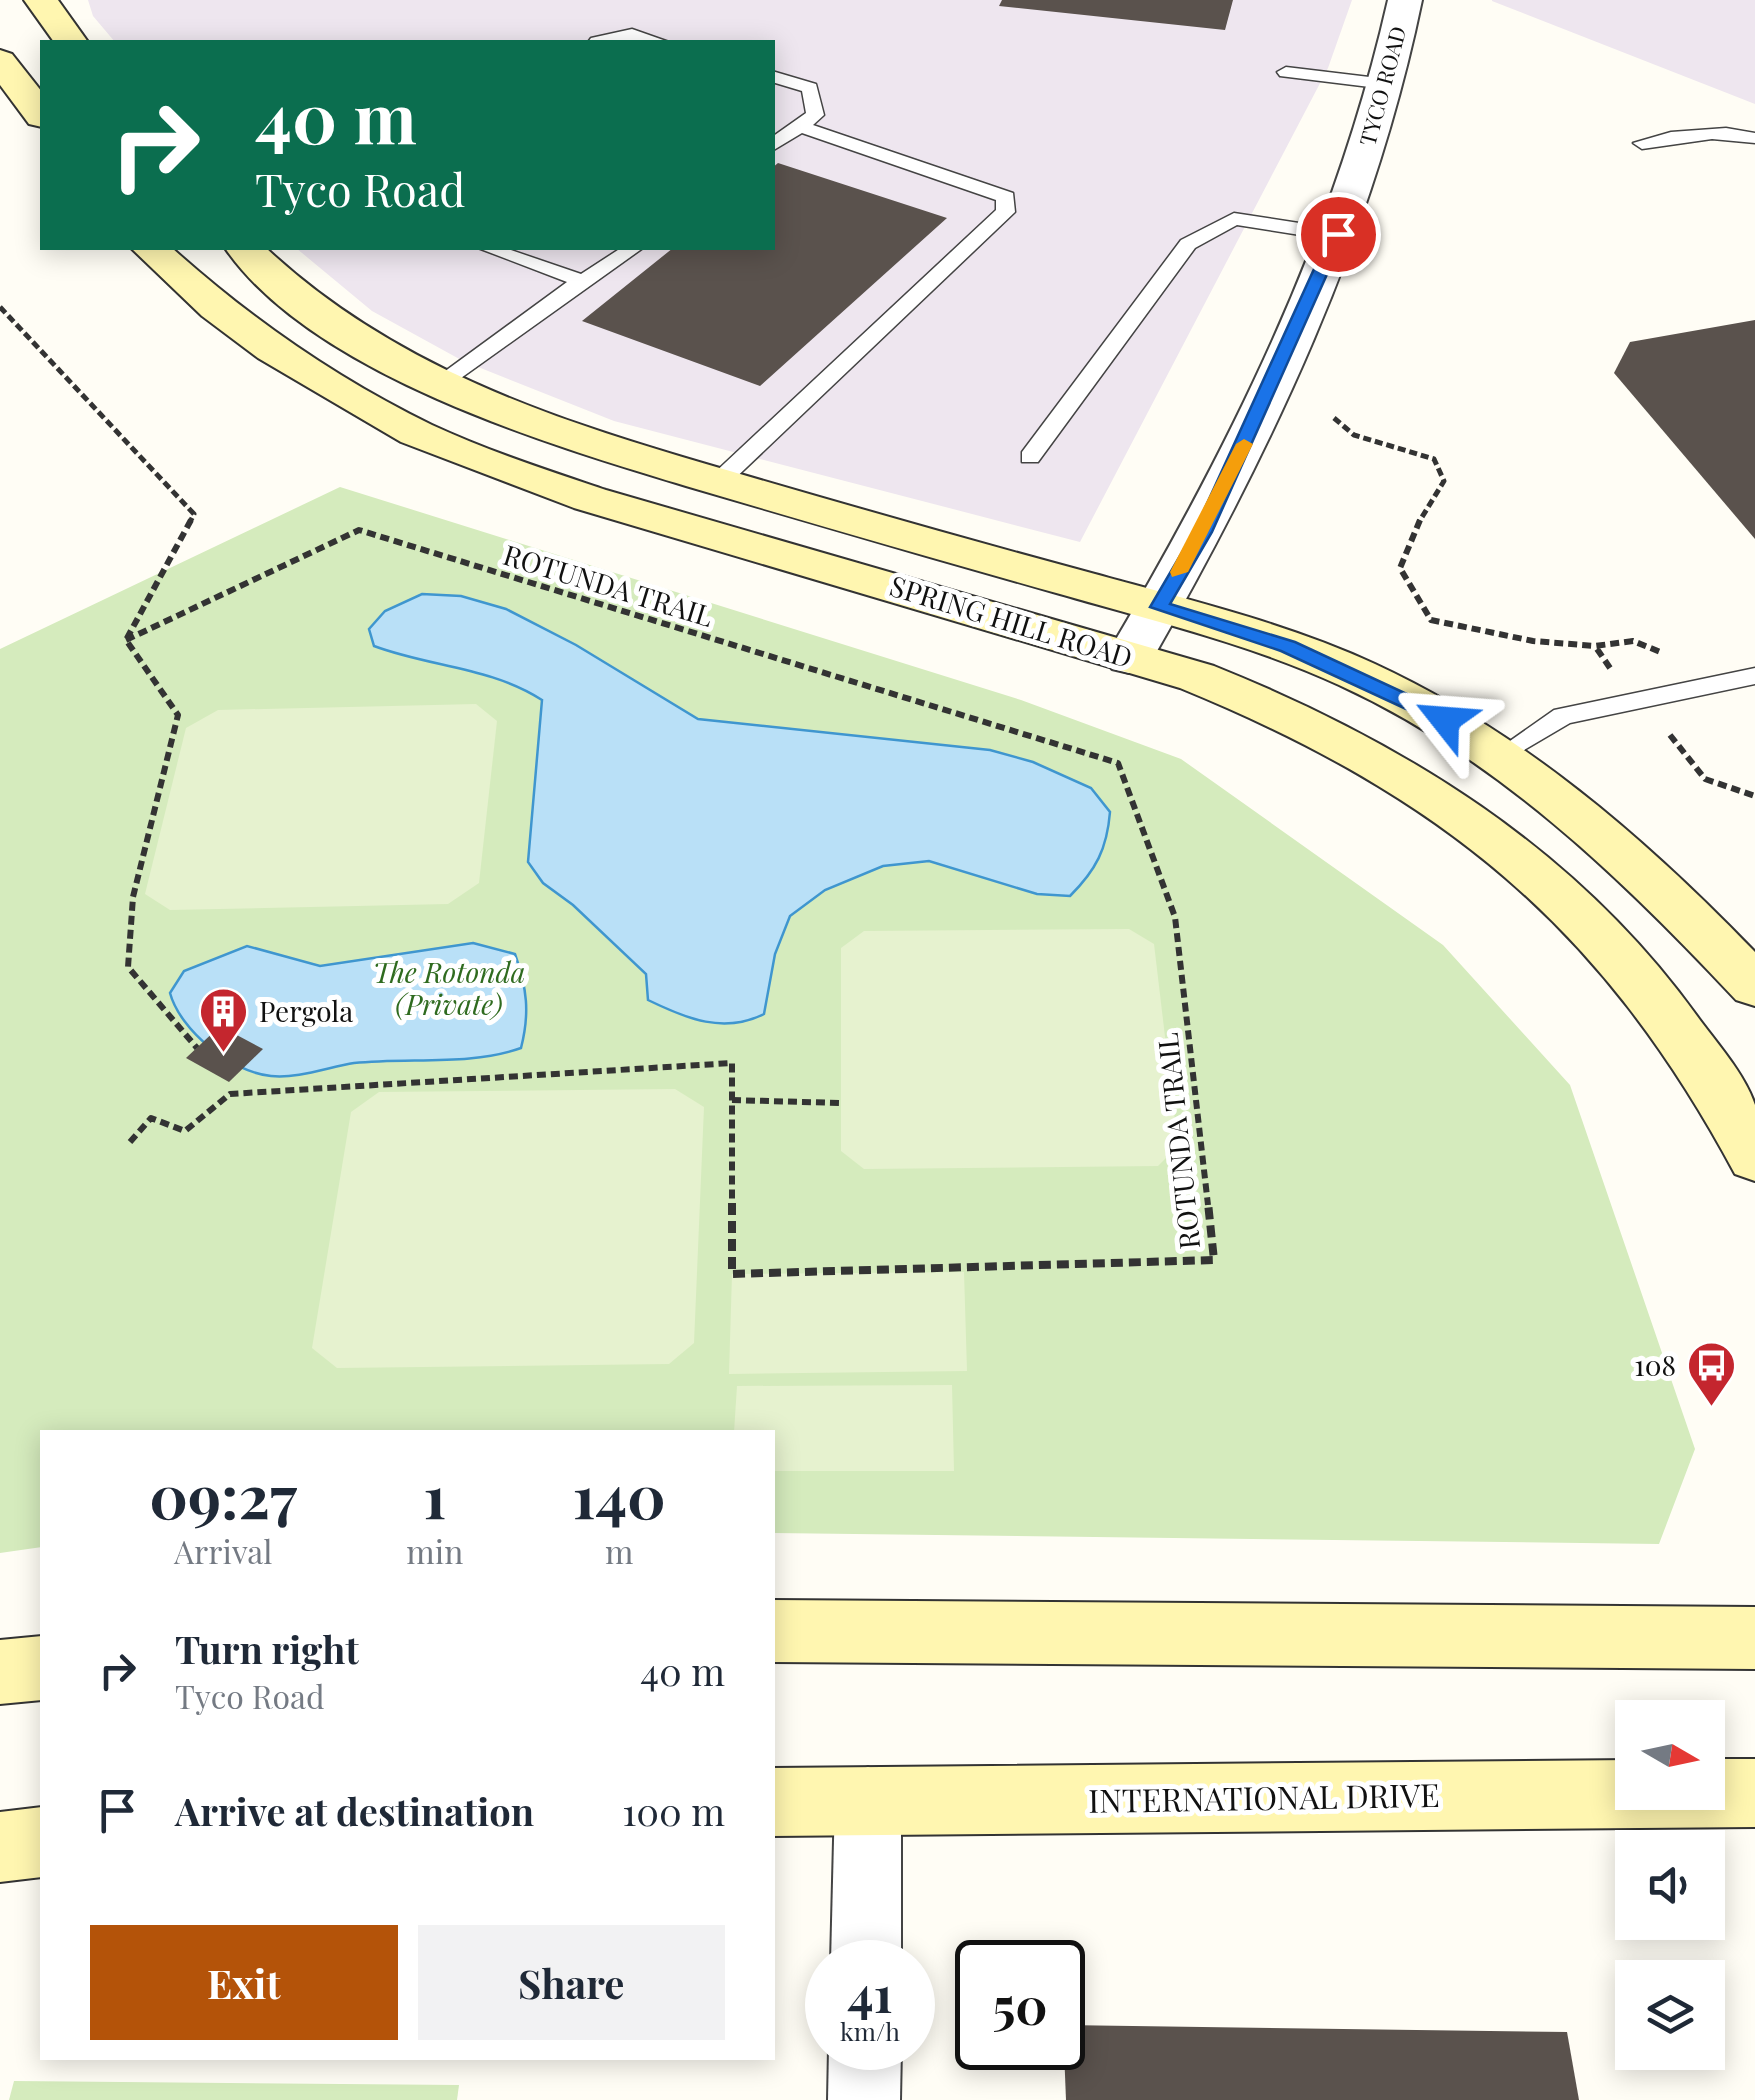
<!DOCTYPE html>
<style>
body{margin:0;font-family:"Playfair Display",serif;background:#f2f2f3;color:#1f2937;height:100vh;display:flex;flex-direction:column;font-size:38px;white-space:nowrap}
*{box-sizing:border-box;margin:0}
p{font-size:32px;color:#747a83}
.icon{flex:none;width:55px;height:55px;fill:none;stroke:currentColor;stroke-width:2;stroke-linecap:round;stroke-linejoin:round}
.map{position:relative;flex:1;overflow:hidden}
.details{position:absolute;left:40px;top:1430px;width:735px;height:630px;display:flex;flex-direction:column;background:#fff;border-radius:0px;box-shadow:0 5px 25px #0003}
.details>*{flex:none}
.hud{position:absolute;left:40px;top:40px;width:735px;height:210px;border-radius:0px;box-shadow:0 5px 25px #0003;background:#0b6e4f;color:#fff;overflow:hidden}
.needle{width:65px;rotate:99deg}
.fabs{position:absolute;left:1615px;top:1700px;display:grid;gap:20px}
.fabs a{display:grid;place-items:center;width:110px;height:110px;border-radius:0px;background:#fff;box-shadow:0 5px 25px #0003;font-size:50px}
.speed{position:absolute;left:805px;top:1940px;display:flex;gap:20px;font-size:50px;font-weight:700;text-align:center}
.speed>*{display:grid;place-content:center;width:130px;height:130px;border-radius:50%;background:#fff;box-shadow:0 5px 25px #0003;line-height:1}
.speed small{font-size:25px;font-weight:400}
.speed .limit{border:5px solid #111;border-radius:15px;background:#fff;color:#111}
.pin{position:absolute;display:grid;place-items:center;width:85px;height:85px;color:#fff;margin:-42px;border:5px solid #fff;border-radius:50%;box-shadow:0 2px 10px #0007}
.me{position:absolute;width:110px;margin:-55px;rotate:298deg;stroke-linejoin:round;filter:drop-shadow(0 0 8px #0008)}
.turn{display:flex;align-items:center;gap:35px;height:210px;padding:0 50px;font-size:45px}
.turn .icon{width:130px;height:130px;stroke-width:2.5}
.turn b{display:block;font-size:70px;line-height:85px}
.eta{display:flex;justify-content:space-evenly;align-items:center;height:170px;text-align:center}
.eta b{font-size:60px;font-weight:700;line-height:70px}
.cta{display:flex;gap:20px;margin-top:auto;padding:20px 50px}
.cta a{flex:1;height:115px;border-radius:0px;background:#b45309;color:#fff;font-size:40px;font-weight:700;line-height:115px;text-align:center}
.cta a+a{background:#f2f2f3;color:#1f2937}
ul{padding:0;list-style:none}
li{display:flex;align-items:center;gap:30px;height:140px;padding:0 50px}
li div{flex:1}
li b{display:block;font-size:38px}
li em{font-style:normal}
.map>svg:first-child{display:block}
.industrial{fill:#eee6ef}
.green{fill:#d5ebbd}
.pitch{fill:#e6f2cf}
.water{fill:#b9e0f7;stroke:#3f96cf;stroke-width:2.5}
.building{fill:#5a524d}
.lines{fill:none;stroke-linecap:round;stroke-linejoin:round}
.service-casing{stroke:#444;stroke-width:3}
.minor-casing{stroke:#444;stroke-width:4}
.tertiary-casing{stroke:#444;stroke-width:4}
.secondary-casing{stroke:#333;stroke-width:4}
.path-far2{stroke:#333;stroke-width:5;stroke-dasharray:8 4;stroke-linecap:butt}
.path-far1{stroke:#333;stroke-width:6;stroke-dasharray:9 5;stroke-linecap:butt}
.path{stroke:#333;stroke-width:8;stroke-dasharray:12 6;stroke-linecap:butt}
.service{fill:#fff;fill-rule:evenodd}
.minor{fill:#fff;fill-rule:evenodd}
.tertiary{fill:#fff;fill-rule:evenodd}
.secondary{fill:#fff6b0;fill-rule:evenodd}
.route{fill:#1a73e8;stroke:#114b97;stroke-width:2.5}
.slow{fill:#f59e0b}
.labels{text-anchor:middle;stroke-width:10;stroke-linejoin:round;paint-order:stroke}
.far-street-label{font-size:22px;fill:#111;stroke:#fff}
.street-label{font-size:28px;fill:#111;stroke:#fff}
.park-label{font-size:28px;font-style:italic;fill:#2f6b1f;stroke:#fff}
.poi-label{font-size:28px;fill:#111;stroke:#fff;text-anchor:start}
.near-street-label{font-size:32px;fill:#111;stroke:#fff}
</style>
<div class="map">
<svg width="1755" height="2100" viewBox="0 0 1755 2100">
<rect width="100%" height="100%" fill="#fffdf5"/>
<g class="industrial">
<polygon points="88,0 1352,0 1328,68 1080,542 614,421 463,361 372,311 296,248 772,248 772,42 115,42 93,16"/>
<polygon points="1755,0 1755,104 1492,1 1492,0"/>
</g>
<g class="green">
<polygon points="340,487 1021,700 1181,759 1443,945 1570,1085 1695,1449 1659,1544 773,1533 772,1432 42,1432 42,1547 0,1553 0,649"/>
<polygon points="14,2081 459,2085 457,2100 9,2100"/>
</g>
<g class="pitch">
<polygon points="476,704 497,721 479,883 448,904 170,910 145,894 186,728 218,710"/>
<polygon points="1129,929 1154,944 1178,1146 1158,1166 864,1169 841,1151 841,948 864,931"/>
<polygon points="675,1089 704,1107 694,1343 669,1364 337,1368 312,1348 351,1112 379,1092"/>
<polygon points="964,1272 967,1371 729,1374 732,1274"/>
<polygon points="952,1385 954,1471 773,1471 772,1432 734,1432 737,1386"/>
</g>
<g class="water">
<path d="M422,594l39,2 45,13 70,36 122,74 292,31 43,12 58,26 19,24c-3,37 -14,58 -40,84l-33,-2 -108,-33 -46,5 -58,24 -35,26 -15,38 -11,60c-40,20 -77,5 -116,-14l-2,-26 -73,-69 -30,-22 -15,-21 14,-162c-51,-33 -112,-33 -168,-54l-5,-17 16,-18z"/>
<path d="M473,943l42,11c12,34 15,59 6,94 -51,18 -112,9 -167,15 -25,4 -57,16 -83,13 -40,-4 -91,-46 -101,-83l14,-22 63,-25 73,20z"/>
</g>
<g class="building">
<polygon points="1002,0 1233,0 1225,30 999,6"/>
<polygon points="778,163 947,218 760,386 582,321 673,248 772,248 772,168"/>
<polygon points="1755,320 1755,539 1614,373 1630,342"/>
<polygon points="220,1026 263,1049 229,1082 186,1058"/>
<polygon points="1063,2025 1567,2032 1579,2100 1066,2100"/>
</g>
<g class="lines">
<defs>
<g id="service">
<polygon points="632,29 669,42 588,42 591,38"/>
<polygon points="1286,67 1386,79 1395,84 1386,89 1280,76 1277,72"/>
<polygon points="772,71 816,84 824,115 813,125 1013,193 1015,212 726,487 718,489 707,482 710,477 996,210 996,200 802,133 772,151 772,137 806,113 802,91 772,82"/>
<polygon points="1726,128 1755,133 1755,143 1712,139 1642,149 1633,143 1671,132"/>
<polygon points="1234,213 1338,229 1348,235 1338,241 1237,225 1195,248 1038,462 1022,462 1022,452 1181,240"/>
<polygon points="478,248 505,248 581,274 621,248 643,248 447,388 433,388 433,380 567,282"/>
<polygon points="1755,668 1755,684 1570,723 1502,763 1490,755 1554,710"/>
</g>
<g id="minor">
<polygon points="868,1767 892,1777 901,1800 901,1962 831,1962 835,1800 844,1777"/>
<polygon points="829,2048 901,2048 900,2100 828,2100"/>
</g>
<path id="tertiary" d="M1388,0h34c-49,237 -150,449 -269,658l-7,11 -17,4 -17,-4 -7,-11c124,-209 229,-420 283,-658z"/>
<g id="secondary">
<polygon points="24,0 58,0 88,42 54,42"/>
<polygon points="0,50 12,54 42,92 42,127 29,124 0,85"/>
<path d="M131,248h41c78,70 165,131 260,177 56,26 115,45 174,65l608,176c189,76 362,182 483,350 19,26 48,58 58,89 0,21 0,53 0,76l-20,-7c-134,-250 -294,-379 -555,-486l-606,-180 -173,-66 -143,-84 -56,-42z"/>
<path d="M225,248h41c124,116 279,169 440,216 130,38 259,75 389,110 94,26 191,49 280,90 147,68 269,173 380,288v54l-19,-6c-116,-124 -240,-243 -397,-315 -89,-41 -185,-64 -279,-91 -125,-35 -249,-71 -374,-108 -140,-42 -375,-113 -461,-238z"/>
<polygon points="772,1600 1755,1607 1755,1669 772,1662"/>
<polygon points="42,1636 42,1700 0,1704 0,1640"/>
<polygon points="1708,1759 1755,1759 1755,1827 772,1836 772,1768 1632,1760 1632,1792 1708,1792"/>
<polygon points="42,1807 42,1877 0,1882 0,1812"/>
</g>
</defs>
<use href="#service" class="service-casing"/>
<use href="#minor" class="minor-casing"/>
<use href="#tertiary" class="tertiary-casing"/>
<use href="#secondary" class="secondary-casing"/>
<g class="path-far2">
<polyline points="0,307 194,514 190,522"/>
<polyline points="1334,418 1354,435 1434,459 1444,481 1419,522"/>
</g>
<g class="path-far1">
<polyline points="191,520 126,640 178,715 133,897 128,967 197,1048"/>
<polyline points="1420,520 1400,568 1431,620 1533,641 1595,646"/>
<polyline points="126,640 359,530 1118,763 1175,917 1208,1205"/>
<polyline points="1610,668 1595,646 1633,641 1663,653"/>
<polyline points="1670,735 1705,779 1755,796"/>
<polyline points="732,1100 842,1103"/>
<polyline points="130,1142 151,1118 185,1131 230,1094 732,1063 732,1205"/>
</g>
<polyline class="path" points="732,1203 732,1274 1214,1260 1208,1203"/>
<use href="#service" class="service"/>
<use href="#minor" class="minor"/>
<use href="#tertiary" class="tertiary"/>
<use href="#secondary" class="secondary"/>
</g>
<polygon class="route" points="1338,230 1345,234 1212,532 1170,604 1295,642 1452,715 1455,720 1445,727 1281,651 1150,607 1194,532 1330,234"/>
<polygon class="slow" points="1244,439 1253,444 1188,572 1172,577 1170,572 1236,444"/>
<defs>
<symbol id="building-pin" viewBox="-11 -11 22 30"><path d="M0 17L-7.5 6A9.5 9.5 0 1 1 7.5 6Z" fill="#c4262e" stroke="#fff"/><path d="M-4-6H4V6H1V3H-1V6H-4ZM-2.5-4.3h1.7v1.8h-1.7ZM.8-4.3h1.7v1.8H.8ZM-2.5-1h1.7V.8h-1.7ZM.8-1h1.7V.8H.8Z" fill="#fff"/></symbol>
<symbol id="bus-pin" viewBox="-11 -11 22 30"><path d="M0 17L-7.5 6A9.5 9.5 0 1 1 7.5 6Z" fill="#c4262e" stroke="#fff"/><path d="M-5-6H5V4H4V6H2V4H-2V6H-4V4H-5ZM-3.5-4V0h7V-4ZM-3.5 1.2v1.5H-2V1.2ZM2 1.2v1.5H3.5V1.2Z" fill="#fff"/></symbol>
</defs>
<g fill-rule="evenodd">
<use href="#building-pin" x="196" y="984" width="55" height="75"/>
<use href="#bus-pin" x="1684" y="1338" width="55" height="75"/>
</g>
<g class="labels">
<g class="far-street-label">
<text transform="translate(1383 86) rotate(-75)" y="8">TYCO ROAD</text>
</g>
<g class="street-label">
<text transform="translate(608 586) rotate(17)" y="10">ROTUNDA TRAIL</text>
<text transform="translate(1011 622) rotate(17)" y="10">SPRING HILL ROAD</text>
<text transform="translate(1179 1141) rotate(-96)" y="10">ROTUNDA TRAIL</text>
</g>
<g class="park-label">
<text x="449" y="983">The Rotonda<tspan x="449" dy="32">(Private)</tspan></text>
</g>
<g class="poi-label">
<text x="259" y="1022">Pergola</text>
<text x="1676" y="1376" text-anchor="end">108</text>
</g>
<g class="near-street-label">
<text transform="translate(1264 1799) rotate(-1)" y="11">INTERNATIONAL DRIVE</text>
</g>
</g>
</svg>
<div class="fabs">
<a><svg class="needle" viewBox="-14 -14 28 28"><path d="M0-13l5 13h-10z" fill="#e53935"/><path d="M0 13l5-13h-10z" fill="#747a83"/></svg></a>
<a><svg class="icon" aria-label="sound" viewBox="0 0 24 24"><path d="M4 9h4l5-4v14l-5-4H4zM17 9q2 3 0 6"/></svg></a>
<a><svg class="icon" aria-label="layers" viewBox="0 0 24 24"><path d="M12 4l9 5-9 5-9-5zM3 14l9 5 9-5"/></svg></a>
</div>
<div class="speed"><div>41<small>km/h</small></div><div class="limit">50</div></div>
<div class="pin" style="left:1338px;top:234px;background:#d93025"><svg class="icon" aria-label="arrive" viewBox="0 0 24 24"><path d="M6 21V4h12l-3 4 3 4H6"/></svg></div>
<svg class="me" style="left:1445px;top:720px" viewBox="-20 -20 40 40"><path d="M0-17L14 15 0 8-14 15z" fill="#1a73e8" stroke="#fff" stroke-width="4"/></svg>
<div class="hud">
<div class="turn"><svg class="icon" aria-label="right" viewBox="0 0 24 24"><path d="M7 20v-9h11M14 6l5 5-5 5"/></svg><div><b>40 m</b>Tyco Road</div></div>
</div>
<section class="details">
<div class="eta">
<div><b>09:27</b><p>Arrival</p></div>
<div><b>1</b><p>min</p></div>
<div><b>140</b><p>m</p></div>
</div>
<ul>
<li><svg class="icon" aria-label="right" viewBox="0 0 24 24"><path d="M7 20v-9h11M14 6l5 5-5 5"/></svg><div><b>Turn right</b><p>Tyco Road</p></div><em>40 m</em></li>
<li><svg class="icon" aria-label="arrive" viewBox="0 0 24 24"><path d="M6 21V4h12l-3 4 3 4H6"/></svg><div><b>Arrive at destination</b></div><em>100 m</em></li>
</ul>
<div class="cta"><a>Exit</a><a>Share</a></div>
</section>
</div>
